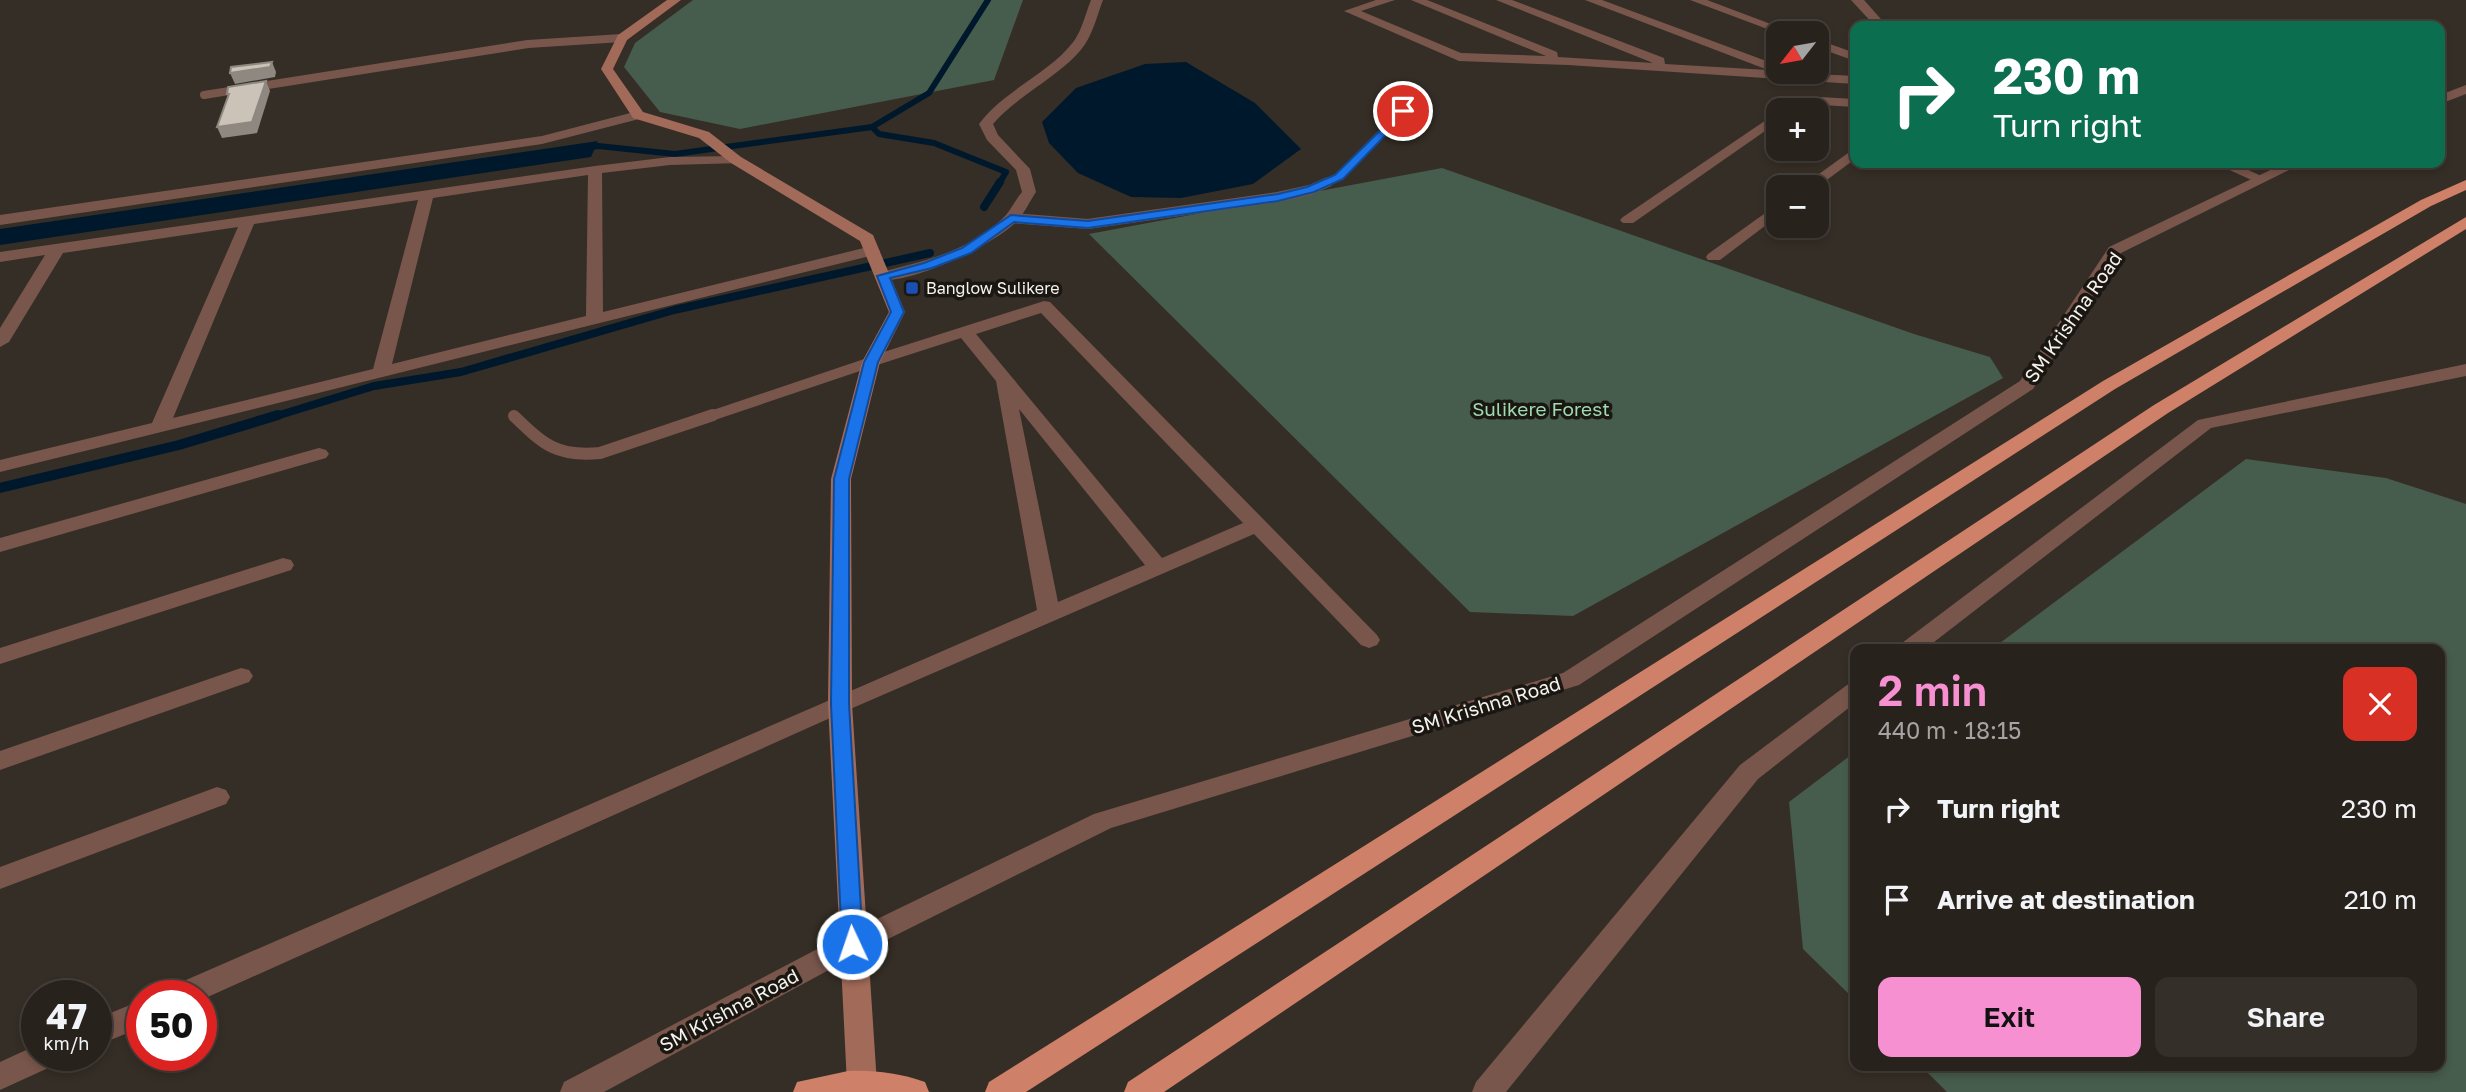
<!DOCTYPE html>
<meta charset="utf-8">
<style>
body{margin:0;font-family:"Golos Text",sans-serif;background:#342f29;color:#f1f3f6;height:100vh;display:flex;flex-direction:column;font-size:26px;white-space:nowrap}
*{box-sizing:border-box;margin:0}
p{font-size:23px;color:#a5a4a3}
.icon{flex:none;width:38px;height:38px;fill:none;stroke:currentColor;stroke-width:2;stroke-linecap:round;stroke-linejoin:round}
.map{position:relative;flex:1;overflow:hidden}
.drawer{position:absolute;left:1850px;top:644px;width:595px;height:427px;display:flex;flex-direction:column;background:#28221c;border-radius:14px;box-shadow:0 4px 10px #0003,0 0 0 2px #443f3b}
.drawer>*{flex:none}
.banner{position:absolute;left:1850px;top:21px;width:595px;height:147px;border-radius:14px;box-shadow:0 4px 10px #0003,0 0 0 2px #443f3b;background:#0b6e4f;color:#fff;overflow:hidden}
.needle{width:46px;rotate:239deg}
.tools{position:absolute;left:1766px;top:21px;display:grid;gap:14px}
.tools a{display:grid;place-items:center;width:63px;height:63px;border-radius:14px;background:#28221c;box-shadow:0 4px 10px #0003,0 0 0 2px #443f3b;font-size:35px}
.speed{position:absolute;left:21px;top:980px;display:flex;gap:14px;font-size:35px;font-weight:700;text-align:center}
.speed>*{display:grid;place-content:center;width:91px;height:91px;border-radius:50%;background:#28221c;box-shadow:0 4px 10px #0003,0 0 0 2px #443f3b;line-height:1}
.speed small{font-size:18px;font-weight:400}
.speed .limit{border:10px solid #d22;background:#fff;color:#111}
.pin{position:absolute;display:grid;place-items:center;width:60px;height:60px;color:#fff;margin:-30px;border:4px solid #fff;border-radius:50%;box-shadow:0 2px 7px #0007}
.me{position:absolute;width:77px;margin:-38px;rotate:357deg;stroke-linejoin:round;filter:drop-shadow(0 0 5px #0008)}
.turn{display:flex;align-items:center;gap:24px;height:147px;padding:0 28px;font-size:32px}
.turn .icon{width:91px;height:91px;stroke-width:2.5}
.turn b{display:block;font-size:49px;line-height:60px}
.round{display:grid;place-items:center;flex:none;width:74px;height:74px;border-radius:14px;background:#342f29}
.summary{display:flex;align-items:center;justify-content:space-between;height:119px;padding:0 28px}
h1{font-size:42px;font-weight:600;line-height:52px;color:#f690d0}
.primary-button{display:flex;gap:14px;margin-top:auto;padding:14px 28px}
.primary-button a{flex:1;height:80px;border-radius:14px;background:#f690d0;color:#111;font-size:28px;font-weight:600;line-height:80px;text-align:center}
.primary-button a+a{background:#342f29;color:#f1f3f6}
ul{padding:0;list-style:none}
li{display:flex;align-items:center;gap:21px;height:91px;padding:0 28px}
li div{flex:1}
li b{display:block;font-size:26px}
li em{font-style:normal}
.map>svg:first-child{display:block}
.green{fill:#465c4c}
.water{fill:#00182c}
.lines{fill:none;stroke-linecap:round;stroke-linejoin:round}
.stream-far2{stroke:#00182c;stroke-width:6}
.stream-far1{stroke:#00182c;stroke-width:8}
.stream{stroke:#00182c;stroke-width:10}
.service-far2{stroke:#79564b;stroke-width:8}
.service-far1{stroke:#79564b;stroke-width:10}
.service{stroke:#79564b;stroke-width:12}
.minor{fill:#79564b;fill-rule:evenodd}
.tertiary{fill:#79564b;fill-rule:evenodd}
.secondary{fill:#a26a59;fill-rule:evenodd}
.trunk{fill:#cf8068;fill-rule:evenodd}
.shaded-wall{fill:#8e8881}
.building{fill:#cbc3b8;stroke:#8e8881;stroke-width:2}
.route{fill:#1a73e8;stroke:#114b97;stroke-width:2}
.transit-dot{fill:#1a4fb4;stroke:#1a1713;stroke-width:2.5}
.labels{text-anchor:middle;stroke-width:7;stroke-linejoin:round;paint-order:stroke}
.far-poi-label{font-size:16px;fill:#f6f2ec;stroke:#1a1713;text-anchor:start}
.street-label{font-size:19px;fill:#f6f2ec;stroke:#1a1713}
.park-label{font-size:19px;fill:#a0dab1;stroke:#1a1713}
</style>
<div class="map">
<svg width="2466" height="1092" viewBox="0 0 2466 1092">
<rect width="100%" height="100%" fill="#352e26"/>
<g class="green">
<polygon points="693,0 1023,0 994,80 740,129 660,112 624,67 635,43"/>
<polygon points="1442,168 1914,334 1990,357 2003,378 1573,616 1470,612 1089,234"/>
<polygon points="2246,459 2386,478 2466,504 2466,1092 1947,1092 1921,1066 2440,1066 2440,649 1992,649"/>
<polygon points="1855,752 1855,1000 1803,949 1789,802"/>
</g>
<g class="water">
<polygon points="1186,62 1255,103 1301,149 1253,184 1181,198 1131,197 1078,173 1049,143 1042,122 1076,88 1145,64"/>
<polygon points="598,141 591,157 0,245 0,229"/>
</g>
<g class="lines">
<g class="stream-far2">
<polyline points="872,127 879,134 934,143 1006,172 999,184"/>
<polyline points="585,148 598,146 675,154 872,127 929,93 988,0"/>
</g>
<g class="stream-far1">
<polyline points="984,207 1000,182"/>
<polyline points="273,417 374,386 461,372 674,310 930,253"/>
</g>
<polyline class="stream" points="0,488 179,445 278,415"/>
<g class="service-far2">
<polyline points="204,95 528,44 622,38"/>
<polyline points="1324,184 1339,177 1403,111"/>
</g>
<g class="service-far1">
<polyline points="1011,218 1088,224 1278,197 1310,190 1328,182"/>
<polyline points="708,417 871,362"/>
</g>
<path class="service" d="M514,416c30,29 43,41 86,37l113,-38"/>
<g class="minor">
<path d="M1091,0h12c-5,13 -9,29 -16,41 -18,31 -69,53 -94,83l5,11 32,34 6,23c-7,10 -12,23 -21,31 -22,22 -109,64 -138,56l-2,-3 2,-3c45,-11 97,-23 129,-58 6,-7 10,-16 16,-23l-6,-22 -29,-30 -8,-16c26,-35 69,-49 95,-83 8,-11 12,-29 17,-41z"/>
<polygon points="1376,0 1395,0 1361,11 1461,53 1546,56 1411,0 1427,0 1557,52 1558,57 1653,63 1496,0 1512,0 1664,58 1665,64 1768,70 1585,0 1602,0 1777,65 1778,72 1855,76 1855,84 1568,65 1459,61 1344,11"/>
<polygon points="1690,0 1707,0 1795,33 1778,33"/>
<polygon points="1851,0 1864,0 1887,26 1875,26"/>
<polygon points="1816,39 1855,53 1855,61 1816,47"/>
<polygon points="1802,96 1855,99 1855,107 1805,104 1796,110 1780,110"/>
<polygon points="638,111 645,115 643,118 542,144 0,225 0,215 542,136"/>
<polygon points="1778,112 1778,122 1633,223 1623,223 1620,220 1623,217"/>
<polygon points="1855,148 1855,159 1816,188 1801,187"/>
<path d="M736,156l7,4 -2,3 -71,2 -68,8 1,139 269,-66 8,5 -2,3 -878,218v-12l152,-37 86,-196 -175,26 -54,89 -9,5v-19l45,-73 -45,7v-10l595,-86 75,-9zM588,175l-2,141 -194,48 41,-166zM418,200l-45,169 -200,49 81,-194z"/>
<polygon points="2214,163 2233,163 2268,179 2261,183 2256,182"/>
<polygon points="1778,204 1778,216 1720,260 1708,260 1706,257 1708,254"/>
<path d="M1044,301l6,1 327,333 3,5 -3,5 -8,3 -8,-3 -107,-111 -406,176 -647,290v-4h-35l4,-9 867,-377 -41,-229 -35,-43 -90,29 -9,-5 3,-4zM1041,313l202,210 -81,35 -186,-224zM1019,409l126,156 -87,37z"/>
<polygon points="319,448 326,450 329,454 326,458 0,552 0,538"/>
<polygon points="283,558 291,560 294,565 291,570 0,664 0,648"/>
<polygon points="241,668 249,670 253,676 249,682 0,770 0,751"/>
<polygon points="217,787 226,790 230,797 226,804 0,889 0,867"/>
<polygon points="142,1000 142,1027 96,1046 96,1019"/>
<polygon points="37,1045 37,1055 61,1055 57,1064 0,1090 0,1062"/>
</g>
<g class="tertiary">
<polygon points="2466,85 2466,94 2440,104 2440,95"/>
<polygon points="2285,163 2303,163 2121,253 2033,389 1579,685 1111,828 862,952 604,1092 560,1092 564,1082 842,936 1094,814 1563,673 2020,381 2109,247"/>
<polygon points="2466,364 2466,376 2211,428 1925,649 1899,649 1902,643 2198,420"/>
<polygon points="1855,683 1855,703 1758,779 1506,1092 1472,1092 1476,1082 1740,765 1847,685"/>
</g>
<polygon class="secondary" points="667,0 681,0 627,40 613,69 643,112 709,132 741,157 873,235 905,312 880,362 851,479 852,704 877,1084 874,1092 850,1092 847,1084 828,704 831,479 862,362 889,312 860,241 731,163 699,138 633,118 601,69 618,35"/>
<g class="trunk">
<polygon points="2466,180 2466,190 2431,206 2115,389 1026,1092 985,1092 989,1082 2103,381 2421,200"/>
<polygon points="2466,217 2466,229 2168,413 1164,1092 1124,1092 1128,1082 2154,405"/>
<path d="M848,1071c27,-1 51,2 77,11l4,10h-136l4,-10z"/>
</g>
</g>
<g class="shaded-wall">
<polygon points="272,62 276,72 275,77 235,84 230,73"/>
<polygon points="266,81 270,91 257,133 222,138 217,127"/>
</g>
<g class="building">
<polygon points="272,62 270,67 230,73 231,67"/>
<polygon points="266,81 252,122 217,127 229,94 227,94 228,87"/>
</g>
<polygon class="route" points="1403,108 1408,111 1407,113 1343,179 1314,192 1278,201 1088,228 1014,222 971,253 932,268 890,278 904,312 878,362 849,479 849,704 863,944 860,950 852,953 845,950 842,944 831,704 834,479 864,362 891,312 877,276 924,263 962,248 1011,215 1088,221 1278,194 1307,187 1335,175"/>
<rect class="transit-dot" x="905" y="281" width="14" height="14" rx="3.5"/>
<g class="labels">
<g class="far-poi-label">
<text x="926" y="294">Banglow Sulikere</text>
</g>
<g class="street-label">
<text transform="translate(2073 317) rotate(-55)" y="7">SM Krishna Road</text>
<text transform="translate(1486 705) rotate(-17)" y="7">SM Krishna Road</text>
<text transform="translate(729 1010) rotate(-28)" y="7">SM Krishna Road</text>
</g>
<g class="park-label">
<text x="1541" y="416">Sulikere Forest</text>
</g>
</g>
</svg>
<div class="tools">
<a><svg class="needle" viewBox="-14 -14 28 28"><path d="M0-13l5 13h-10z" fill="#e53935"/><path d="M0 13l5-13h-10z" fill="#a5a4a3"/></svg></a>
<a>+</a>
<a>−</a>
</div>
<div class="speed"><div>47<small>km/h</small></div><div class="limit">50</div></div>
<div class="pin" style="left:1403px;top:111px;background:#d93025"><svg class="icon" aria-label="arrive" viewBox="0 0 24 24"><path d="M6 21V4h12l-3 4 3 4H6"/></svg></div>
<svg class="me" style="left:852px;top:944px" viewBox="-20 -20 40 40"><circle r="17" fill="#1a73e8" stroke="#fff" stroke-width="3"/><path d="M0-11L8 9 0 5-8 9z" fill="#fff"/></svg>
<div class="banner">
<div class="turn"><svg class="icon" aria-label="right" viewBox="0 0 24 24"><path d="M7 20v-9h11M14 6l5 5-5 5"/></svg><div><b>230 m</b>Turn right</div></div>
</div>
<section class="drawer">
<div class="summary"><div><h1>2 min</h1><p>440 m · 18:15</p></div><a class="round" style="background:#d93025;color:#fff"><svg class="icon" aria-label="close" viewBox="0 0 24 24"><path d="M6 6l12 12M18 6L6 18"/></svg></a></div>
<ul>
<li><svg class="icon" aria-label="right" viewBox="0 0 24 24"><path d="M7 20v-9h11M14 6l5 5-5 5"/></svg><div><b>Turn right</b></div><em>230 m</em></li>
<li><svg class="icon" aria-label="arrive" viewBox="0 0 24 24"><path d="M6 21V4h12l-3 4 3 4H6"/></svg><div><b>Arrive at destination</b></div><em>210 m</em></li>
</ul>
<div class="primary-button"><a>Exit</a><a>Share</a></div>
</section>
</div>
